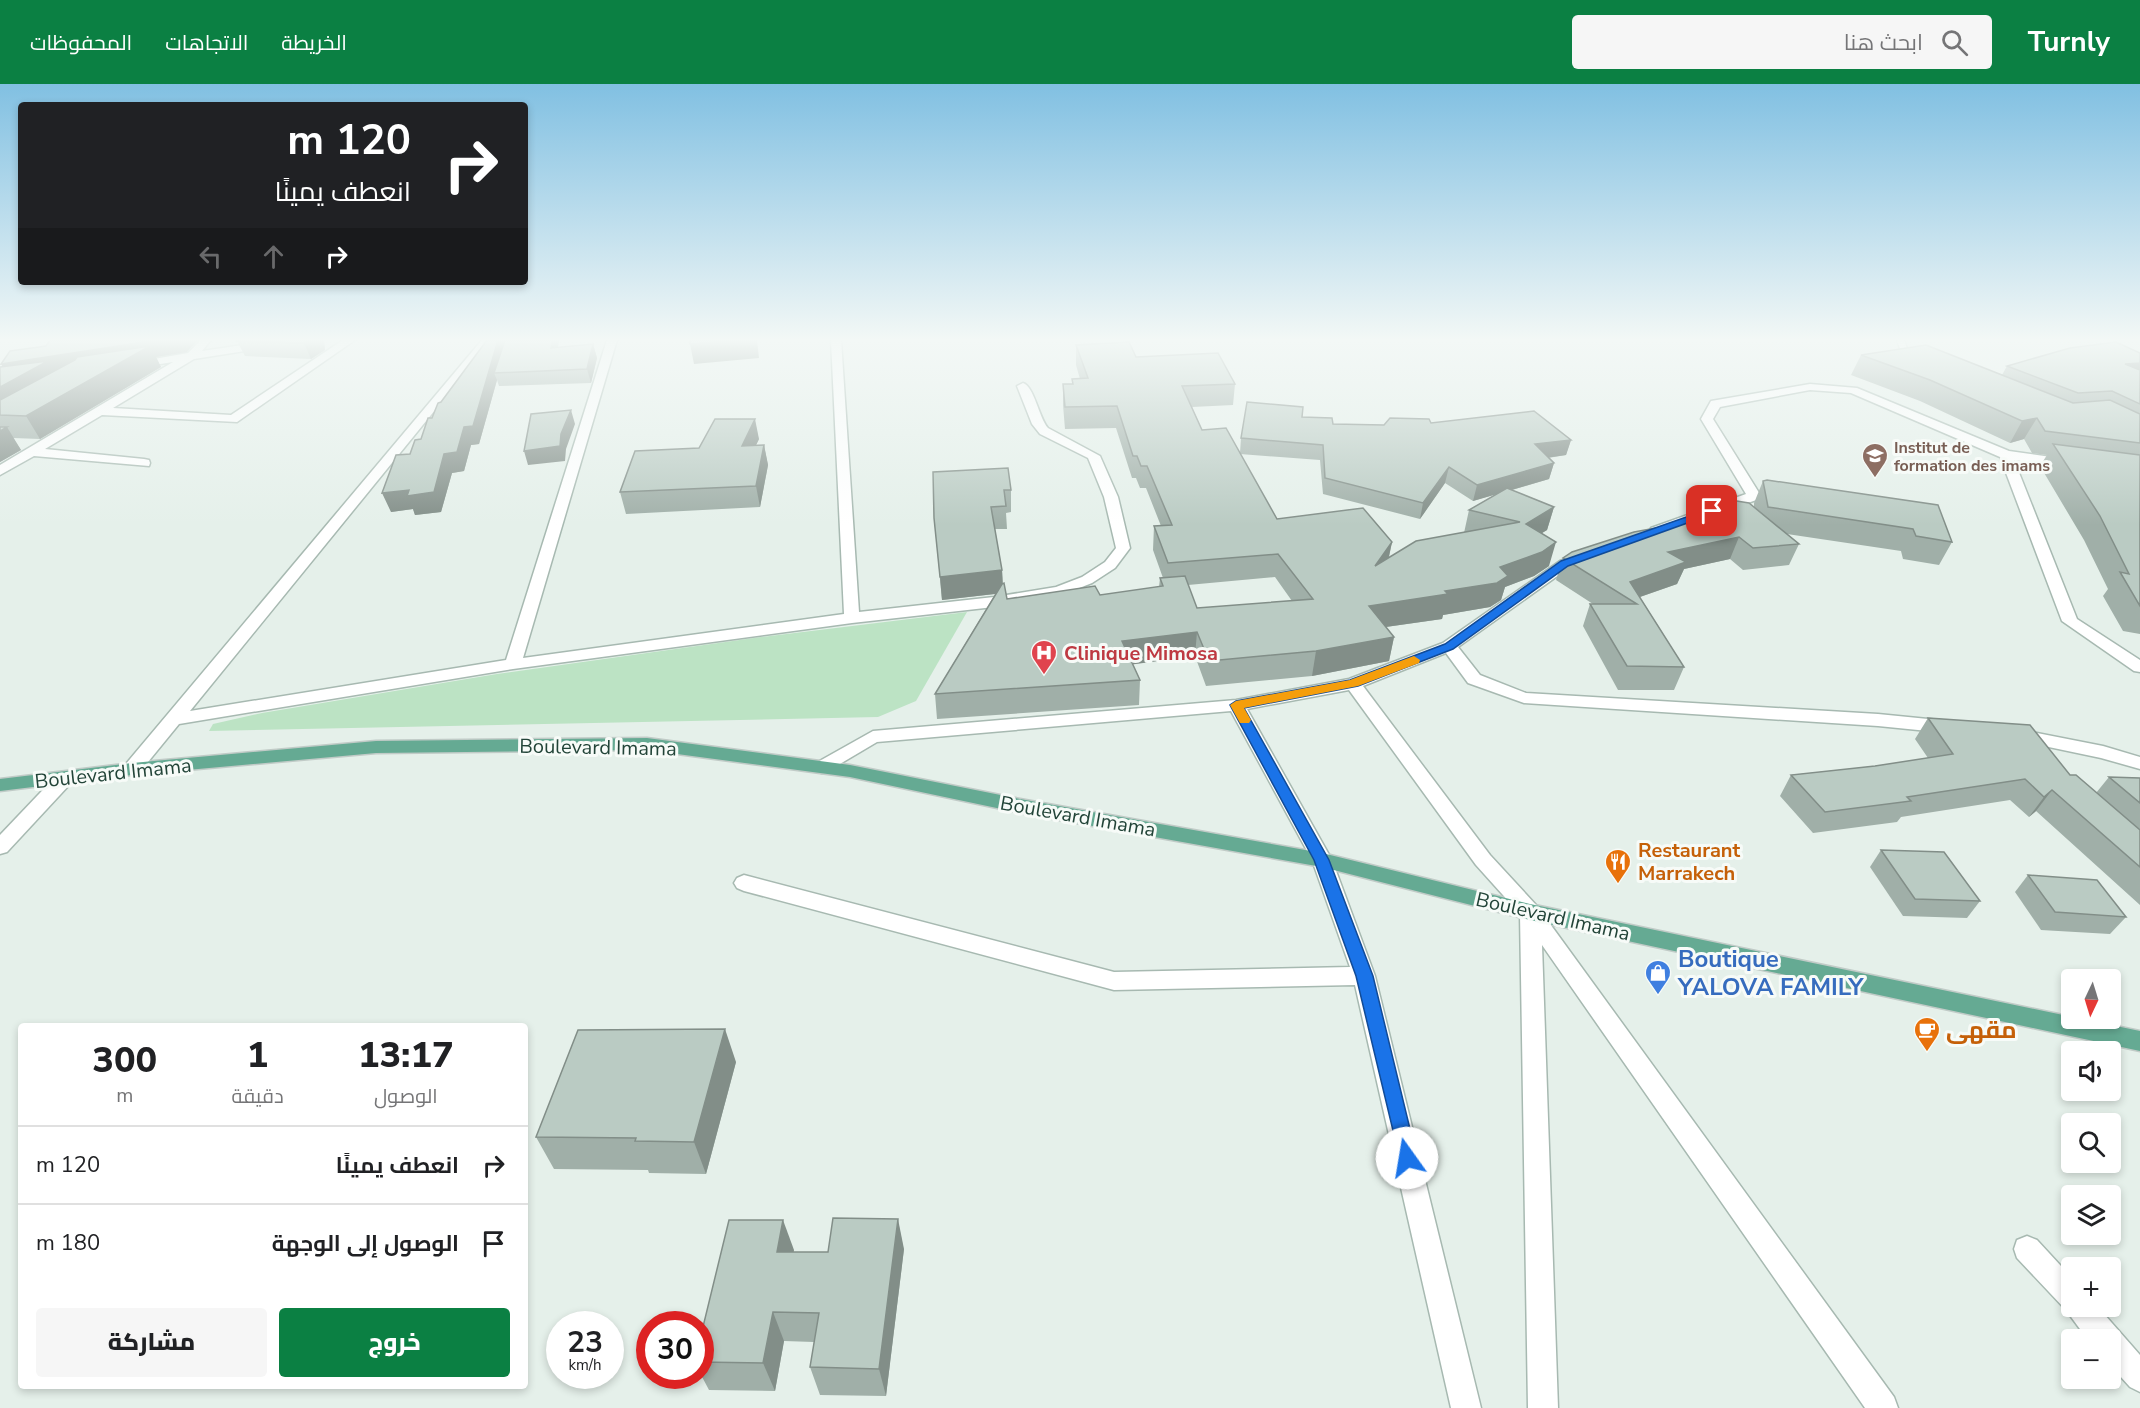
<!DOCTYPE html>
<html lang="ar">
<meta charset="utf-8">
<style>
body{margin:0;font-family:"Nunito Sans",Cairo,sans-serif;background:#f6f6f6;color:#202124;direction:rtl;height:100vh;display:flex;flex-direction:column;font-size:22px;white-space:nowrap}
*{box-sizing:border-box;margin:0}
p{font-size:20px;color:#757577}
.icon{flex:none;width:33px;height:33px;fill:none;stroke:currentColor;stroke-width:2;stroke-linecap:round;stroke-linejoin:round}
.map{position:relative;flex:1;overflow:hidden;direction:ltr}
.drawer{position:absolute;left:18px;top:939px;width:510px;height:366px;display:flex;flex-direction:column;background:#fff;border-radius:6px;box-shadow:0 3px 9px #0003;direction:rtl}
.drawer>*{flex:none}
.hud{position:absolute;left:18px;top:18px;width:510px;height:183px;border-radius:6px;box-shadow:0 3px 9px #0003;direction:rtl;background:#202124;color:#fff;overflow:hidden}
.needle{width:39px;rotate:184deg}
.controls{position:absolute;left:2061px;top:885px;display:grid;gap:12px}
.controls a{display:grid;place-items:center;width:60px;height:60px;border-radius:6px;background:#fff;box-shadow:0 3px 9px #0003;font-size:30px}
.speed{position:absolute;left:546px;top:1227px;display:flex;gap:12px;font-size:30px;font-weight:700;text-align:center}
.speed>*{display:grid;place-content:center;width:78px;height:78px;border-radius:50%;background:#fff;box-shadow:0 3px 9px #0003;line-height:1}
.speed small{font-size:15px;font-weight:400}
.speed .limit{border:9px solid #d22;background:#fff;color:#111}
.pin{position:absolute;display:grid;place-items:center;width:51px;height:51px;color:#fff;margin:-26px;border-radius:12px;box-shadow:0 3px 9px #0006}
.me{position:absolute;width:66px;margin:-33px;rotate:347deg;stroke-linejoin:round;filter:drop-shadow(0 0 4px #0008)}
.turn{display:flex;align-items:center;gap:21px;height:126px;padding:0 18px;font-size:27px}
.turn .icon{width:78px;height:78px;stroke-width:2.5}
.turn b{display:block;font-size:42px;line-height:51px}
.lanes{display:flex;align-items:center;height:57px;padding:0 18px;background:#0003;justify-content:center;gap:30px;direction:ltr}
.lanes .off{opacity:.35}
.eta{display:flex;justify-content:space-evenly;align-items:center;height:102px;text-align:center}
.eta b{font-size:36px;font-weight:800;line-height:42px}
.primary-button{display:flex;gap:12px;margin-top:auto;padding:12px 18px}
.primary-button a{flex:1;height:69px;border-radius:6px;background:#0b8043;color:#fff;font-size:24px;font-weight:800;line-height:69px;text-align:center}
.primary-button a+a{background:#f6f6f6;color:#202124}
ul{padding:0;list-style:none}
li{display:flex;align-items:center;gap:18px;height:78px;padding:0 18px;border-top:2px solid #e0e0e0}
li div{flex:1}
li b{display:block;font-size:22px}
li em{font-style:normal}
header{display:flex;align-items:center;gap:36px;box-sizing:border-box;height:84px;padding:0 30px;background:#0b8043;color:#fff}
header strong{font-size:28px}
nav{display:flex;gap:33px;margin-inline-start:auto;font-size:21px}
.search{width:420px;height:54px;background:#f6f6f6;display:flex;align-items:center;gap:15px;box-sizing:border-box;padding:0 21px;border-radius:6px;color:#757577;font-size:22px}
.map>svg:first-child{display:block}
.green{fill:#bce3c4}
.lines{fill:none;stroke-linecap:round;stroke-linejoin:round}
.service-casing{stroke:#a7b9b1;stroke-width:3}
.minor-casing{stroke:#a7b9b1;stroke-width:3}
.primary-casing{stroke:#c1cbc7;stroke-width:3}
.service{fill:#fff;fill-rule:evenodd}
.minor{fill:#fff;fill-rule:evenodd}
.primary{fill:#65aa93;fill-rule:evenodd}
.wall{fill:#a0afa8;fill-rule:evenodd}
.shaded-wall{fill:#828e88}
.building{fill:#bacbc3;stroke:#828e88;stroke-width:1.5}
.route{fill:#1a73e8;stroke:#114b97;stroke-width:1.5}
.slow{fill:#f59e0b}
.labels{text-anchor:middle;stroke-width:6;stroke-linejoin:round;paint-order:stroke}
.far-education-label{font-size:16px;font-weight:bold;fill:#785e54;stroke:#f7fbf8;text-anchor:start}
.health-label{font-size:20px;font-weight:bold;fill:#be3a42;stroke:#f7fbf8;text-anchor:start}
.street-label{font-size:20px;fill:#224438;stroke:#f7fbf8}
.food-label{font-size:20px;font-weight:bold;fill:#c56008;stroke:#f7fbf8;text-anchor:start}
.near-shop-label{font-size:24px;font-weight:bold;fill:#366cbe;stroke:#f7fbf8;text-anchor:start}
.near-food-label{font-size:24px;font-weight:bold;fill:#c56008;stroke:#f7fbf8;text-anchor:start}
</style>
<header>
<strong>Turnly</strong>
<div class="search"><svg class="icon" aria-label="search" viewBox="0 0 24 24"><circle cx="10" cy="10" r="6"/><path d="M15 15l6 6"/></svg>ابحث هنا</div>
<nav><a>الخريطة</a><a>الاتجاهات</a><a>المحفوظات</a></nav>
</header>
<div class="map">
<svg width="2140" height="1324" viewBox="0 0 2140 1324">
<rect width="100%" height="100%" fill="#e5f0ea"/>
<polygon class="green" points="967,528 916,617 878,633 209,647 213,640 262,629 497,590 761,553"/>
<g class="lines">
<defs>
<polygon id="service" points="1897,256 1904,256 1909,270 1915,272 1915,276 1903,273"/>
<g id="minor">
<polygon points="201,256 211,256 202,267 277,256 300,256 295,259 194,275 113,324 231,331 343,256 355,256 237,338 102,331 45,365 144,375 149,376 150,379 149,382 34,372 0,391 0,381 173,278 135,284 131,283 131,279 188,269"/>
<path d="M482,256h10l-302,371 316,-51 101,-320h10l-94,318 321,-44 -13,-274h10l18,272 135,-15 62,-10 26,-10 23,-15 11,-14 -12,-51 -16,-39 -48,-24 -8,-10 -15,-38 6,-3c11,3 16,35 25,45l52,28 18,41 12,51 -15,20 -23,15 -33,13 -65,11 -142,16 -339,46 -334,55 -40,49 -7,2 -7,-2 -2,-4 2,-4z"/>
<polygon points="1810,300 1857,304 2009,367 2072,376 2073,379 2067,383 2014,376 2077,535 2140,576 2140,588 2134,587 2062,537 2000,373 1851,309 1810,306 1720,323 1713,335 1761,412 1759,415 1661,450 1651,450 1649,447 1651,444 1746,410 1701,335 1711,317"/>
<polygon points="1582,470 1589,474 1587,477 1570,483 1458,563 1480,591 1526,609 1878,630 1948,637 1954,639 1957,643 1954,647 1948,649 1878,642 1524,619 1468,599 1446,569 1363,602 1490,771 1537,822 1894,1313 1898,1324 1865,1324 1542,861 1558,1324 1528,1324 1520,830 1476,781 1349,606 1247,625 1332,776 1375,892 1481,1324 1451,1324 1355,901 1114,906 744,807 737,804 734,799 737,794 744,791 1114,888 1350,883 1312,776 1231,627 877,658 828,687 822,689 816,687 813,683 816,679 873,647 1236,616 1349,595 1443,559 1560,477"/>
<polygon points="2017,645 2103,662 2140,673 2140,685 2101,674 2011,655 2008,651 2011,647"/>
<polygon points="65,688 72,690 74,694 72,698 7,768 0,770 0,751 58,690"/>
<polygon points="2027,1152 2037,1156 2072,1194 2072,1222 2097,1222 2140,1271 2140,1308 2130,1303 2110,1281 2110,1256 2088,1256 2066,1226 2017,1174 2014,1165 2017,1156"/>
</g>
<polygon id="primary" points="647,654 850,681 1020,715 1322,769 1530,820 2140,947 2140,967 1530,836 1322,783 1020,729 850,693 647,666 376,669 132,691 0,707 0,695 132,679 376,657"/>
</defs>
<use href="#service" class="service-casing"/>
<use href="#minor" class="minor-casing"/>
<use href="#primary" class="primary-casing"/>
<use href="#service" class="service"/>
<use href="#minor" class="minor"/>
<use href="#primary" class="primary"/>
</g>
<g class="wall">
<polygon points="324,256 325,266 311,275 245,272 237,257"/>
<polygon points="487,256 559,256 558,263 593,260 597,274 591,299 499,302 497,296 479,360 471,361 464,387 452,389 441,428 415,431 413,425 391,428 410,370 421,355 441,318"/>
<path d="M1076,261l60,12 99,27 -2,21 -41,2 10,23 38,23 1,-15 61,-21 31,7 51,1 47,-2 140,17 -5,15 -18,3 6,5 -5,16 -37,11 42,17 -7,23 -5,3 7,33 -15,10 -29,11 -4,13 -11,7 -47,8 -1,4 -56,8 8,10 -5,24 -77,15 -106,10 -11,-30 -62,8 7,16 -1,25 -202,14 -2,-25 60,-100 -53,6 -8,-82 -1,-46 78,18v22l-5,1 1,16h-12l7,41 1,14 4,15 93,-4 59,-8 1,-9h3l-10,-28 1,-24h7l-15,-38h-6l-4,-10h-4l-16,-50 -51,1 -2,-24v-21h9v-5h8l-4,-14zM1240,370l80,6 3,34 97,25 25,-36 28,18 23,-7 -27,16 -5,23 -75,24 3,-15 -115,-23zM1275,493l17,24 -95,7 -9,-23z"/>
<polygon points="46,262 187,268 156,273 161,283 40,355 13,354 21,366 0,378 0,283 3,282"/>
<polygon points="2140,269 2140,550 2123,547 2103,512 2108,505 2084,456 2040,382 2047,371 2032,369 2024,355 2010,359 1920,317 1851,291 1861,271 2002,291 2007,282"/>
<polygon points="759,355 756,361 764,361 768,381 760,423 626,430 620,408 699,364"/>
<polygon points="1767,396 1952,458 1939,481 1903,475 1901,467 1787,450 1799,460 1789,481 1743,486 1730,475 1684,485 1677,500 1640,513 1684,583 1674,606 1618,606 1583,542 1590,520 1593,520 1556,496 1563,474 1707,434 1714,415 1754,423 1754,419 1763,397"/>
<polygon points="1928,634 2070,691 2096,709 2109,693 2140,694 2140,821 2036,727 2029,733 2010,716 1901,733 1897,738 1813,749 1780,712 1791,691 1875,682 1928,674 1915,655"/>
<polygon points="1881,766 1980,817 1967,834 1903,832 1870,783"/>
<polygon points="2028,791 2126,833 2110,850 2041,846 2015,808"/>
<polygon points="736,978 706,1090 649,1089 648,1086 554,1085 536,1053"/>
<polygon points="904,1165 886,1312 820,1311 810,1283 814,1258 784,1257 775,1307 709,1306 700,1289 700,1255 794,1166 793,1168 828,1168"/>
</g>
<g class="shaded-wall">
<polygon points="157,256 198,256 187,268 156,273 161,283 40,355 26,332 0,331 0,303 11,296 1,280"/>
<polygon points="309,256 324,256 325,266 311,275 304,259"/>
<polygon points="498,256 507,256 494,289 497,296 479,360 471,361 464,387 452,389 441,428 415,431 413,425 391,428 382,409 409,406 444,370 464,343"/>
<polygon points="553,256 559,256 555,277 551,264"/>
<polygon points="745,256 757,256 759,274 694,280 690,260"/>
<polygon points="593,260 597,274 591,299 587,285"/>
<polygon points="2140,279 2140,297 2125,280"/>
<polygon points="571,326 575,340 566,365 565,377 528,381 524,367 561,350"/>
<polygon points="2037,334 2024,355 2010,359 2022,337"/>
<polygon points="755,335 759,355 746,382 742,362"/>
<polygon points="7,343 21,366 0,378 0,347"/>
<polygon points="1571,356 1566,371 1531,376 1535,360"/>
<polygon points="764,361 768,381 760,423 756,402"/>
<polygon points="1554,379 1549,395 1473,417 1477,401"/>
<polygon points="1449,383 1445,399 1420,435 1423,419"/>
<polygon points="1554,423 1547,446 1519,463 1526,440"/>
<polygon points="1739,453 1730,475 1684,485 1677,500 1631,516 1630,498 1668,468"/>
<polygon points="1392,458 1387,481 1375,482"/>
<polygon points="1556,458 1549,482 1534,492 1505,503 1501,516 1490,523 1443,531 1442,535 1364,546 1369,522 1445,507"/>
<polygon points="1002,486 1003,509 942,516 940,493"/>
<polygon points="1197,548 1195,572 1121,582 1122,557"/>
<polygon points="1394,553 1389,577 1312,592 1316,567"/>
<polygon points="2052,706 2036,727 2029,733 2044,713"/>
<polygon points="725,945 736,978 706,1090 694,1058"/>
<polygon points="898,1135 904,1165 886,1312 879,1285"/>
<polygon points="783,1136 794,1166 787,1198 777,1168"/>
<polygon points="773,1228 784,1257 775,1307 763,1279"/>
</g>
<g class="building">
<polygon points="50,256 157,256 1,280 10,267 46,262"/>
<polygon points="238,256 309,256 304,259 237,257"/>
<polygon points="487,256 498,256 473,342 464,343 457,368 444,370 434,408 407,412 409,406 382,409 396,371 410,370 415,356 421,355 428,334 432,334 438,319 441,318"/>
<polygon points="505,256 553,256 551,264 593,260 587,285 494,289"/>
<polygon points="690,256 745,256 690,260"/>
<polygon points="1129,258 1136,273 1218,269 1235,300 1182,302 1202,346 1226,344 1277,435 1363,424 1392,458 1375,482 1416,457 1520,438 1469,426 1507,404 1554,423 1526,440 1556,458 1542,468 1500,483 1508,492 1497,499 1445,507 1448,510 1369,522 1394,553 1316,567 1209,577 1197,548 1122,557 1140,596 935,610 1002,500 1004,499 1007,515 1095,502 1100,511 1163,502 1160,494 1185,492 1197,524 1313,515 1278,470 1168,479 1154,442 1172,441 1147,382 1141,382 1137,372 1133,372 1117,322 1065,323 1063,300 1073,300 1072,295 1088,294 1076,261"/>
<polygon points="2116,258 2140,269 2140,279 2125,280 2140,286 2140,320 2112,307 2078,309 2007,282 2070,264"/>
<polygon points="1926,261 2073,319 2110,316 2140,330 2140,359 2045,347 2037,334 2022,337 1930,296 1861,271"/>
<polygon points="150,262 26,332 0,331 0,316 75,276 77,273"/>
<polygon points="48,277 0,303 0,283"/>
<polygon points="1247,318 1303,323 1302,333 1332,334 1333,340 1384,341 1390,334 1429,335 1431,339 1534,327 1571,356 1535,360 1554,379 1477,401 1449,383 1423,419 1325,394 1323,361 1241,354"/>
<polygon points="571,326 561,350 560,362 524,367 531,330"/>
<polygon points="715,335 755,335 742,362 764,361 756,402 620,408 635,367 699,364"/>
<polygon points="0,343 7,343 0,347"/>
<polygon points="2053,360 2140,371 2140,522 2120,488 2129,490 2100,432"/>
<polygon points="1008,384 1011,406 1004,406 1006,422 991,423 1002,486 940,493 934,434 933,388"/>
<polygon points="1767,396 1938,421 1952,458 1916,452 1913,445 1768,423 1763,397"/>
<polygon points="1718,414 1749,419 1799,460 1753,464 1739,453 1668,468 1686,478 1630,498 1684,583 1627,582 1590,520 1637,520 1563,474 1572,468 1634,448 1716,433 1714,415"/>
<polygon points="1928,634 2030,641 2070,691 2076,691 2140,746 2140,783 2052,706 2044,713 2025,695 1907,713 1911,717 1825,728 1791,691 1875,682 1953,670"/>
<polygon points="2109,693 2140,694 2140,719"/>
<polygon points="1881,766 1944,768 1980,817 1915,815"/>
<polygon points="2028,791 2097,796 2126,833 2055,828"/>
<polygon points="725,945 694,1058 635,1057 636,1054 536,1053 578,946"/>
<polygon points="833,1134 898,1135 879,1285 810,1283 819,1229 773,1228 763,1279 700,1278 700,1255 729,1136 783,1136 777,1168 828,1168"/>
</g>
<linearGradient id="sky" x2="0" y2="1"><stop stop-color="#81c0e2"/><stop offset="0.58" stop-color="#f3f8f6"/><stop offset="1" stop-color="#f3f8f6" stop-opacity="0"/></linearGradient>
<rect width="2140" height="441" fill="url(#sky)"/>
<polygon class="route" points="1712,424 1717,427 1715,429 1568,482 1453,565 1358,602 1244,624 1329,776 1373,892 1417,1074 1414,1080 1407,1083 1401,1080 1356,892 1314,776 1230,621 1236,617 1350,596 1445,560 1561,477"/>
<polygon class="slow" points="1414,572 1420,576 1419,579 1358,602 1244,624 1251,636 1249,639 1240,639 1230,621 1236,617 1350,596"/>
<defs>
<symbol id="university-pin" viewBox="-11 -11 22 30"><path d="M0 17L-7.5 6A9.5 9.5 0 1 1 7.5 6Z" fill="#8d6e63" stroke="#f7fbf8"/><path d="M0-5L7-2L0 1L-7-2ZM-4 1L0 2.5L4 1V4Q0 6-4 4Z" fill="#fff"/></symbol>
<symbol id="hospital-pin" viewBox="-11 -11 22 30"><path d="M0 17L-7.5 6A9.5 9.5 0 1 1 7.5 6Z" fill="#e0444e" stroke="#f7fbf8"/><path d="M-5-5h3v3.5h4V-5h3V5h-3V1.5h-4V5h-3Z" fill="#fff"/></symbol>
<symbol id="restaurant-pin" viewBox="-11 -11 22 30"><path d="M0 17L-7.5 6A9.5 9.5 0 1 1 7.5 6Z" fill="#e8710a" stroke="#f7fbf8"/><path d="M-5-6h1v4h1v-4h1v4h1v-4h1v5L-1.5 .5V6h-2V.5L-5-1ZM5-6V6H3V1.5H1.5Q1.5-4 5-6Z" fill="#fff"/></symbol>
<symbol id="shop-pin" viewBox="-11 -11 22 30"><path d="M0 17L-7.5 6A9.5 9.5 0 1 1 7.5 6Z" fill="#3f7fe0" stroke="#f7fbf8"/><path d="M-5-2.5h2.3a2.7 3.5 0 0 1 5.4 0H5L5.5 6h-11ZM-1.5-2.5h3a1.5 2.3 0 0 0-3 0Z" fill="#fff"/></symbol>
<symbol id="cafe-pin" viewBox="-11 -11 22 30"><path d="M0 17L-7.5 6A9.5 9.5 0 1 1 7.5 6Z" fill="#e8710a" stroke="#f7fbf8"/><path d="M-5.5-4.5H6V0H3Q3 3.5 0 3.5H-2.5Q-5.5 3.5-5.5 0ZM3-3.2v2h1.7v-2ZM-6 4.5H4V6H-6Z" fill="#fff"/></symbol>
</defs>
<g fill-rule="evenodd">
<use href="#university-pin" x="1860" y="357" width="30" height="40"/>
<use href="#hospital-pin" x="1029" y="554" width="30" height="40"/>
<use href="#restaurant-pin" x="1603" y="763" width="30" height="40"/>
<use href="#shop-pin" x="1643" y="874" width="30" height="40"/>
<use href="#cafe-pin" x="1912" y="931" width="30" height="40"/>
</g>
<g class="labels">
<g class="far-education-label">
<text x="1894" y="369">Institut de<tspan x="1894" dy="18">formation des imams</tspan></text>
</g>
<g class="health-label">
<text x="1064" y="576">Clinique Mimosa</text>
</g>
<g class="street-label">
<text transform="translate(598 663) rotate(1)" y="7">Boulevard Imama</text>
<text transform="translate(113 689) rotate(-6)" y="7">Boulevard Imama</text>
<text transform="translate(1078 732) rotate(10)" y="7">Boulevard Imama</text>
<text transform="translate(1553 832) rotate(13)" y="7">Boulevard Imama</text>
</g>
<g class="food-label">
<text x="1638" y="773">Restaurant<tspan x="1638" dy="23">Marrakech</tspan></text>
</g>
<g class="near-shop-label">
<text x="1678" y="883">Boutique<tspan x="1678" dy="28">YALOVA FAMILY</tspan></text>
</g>
<g class="near-food-label">
<text x="1946" y="954">مقهى</text>
</g>
</g>
</svg>
<div class="controls">
<a><svg class="needle" viewBox="-14 -14 28 28"><path d="M0-13l5 13h-10z" fill="#e53935"/><path d="M0 13l5-13h-10z" fill="#757577"/></svg></a>
<a><svg class="icon" aria-label="sound" viewBox="0 0 24 24"><path d="M4 9h4l5-4v14l-5-4H4zM17 9q2 3 0 6"/></svg></a>
<a><svg class="icon" aria-label="search" viewBox="0 0 24 24"><circle cx="10" cy="10" r="6"/><path d="M15 15l6 6"/></svg></a>
<a><svg class="icon" aria-label="layers" viewBox="0 0 24 24"><path d="M12 4l9 5-9 5-9-5zM3 14l9 5 9-5"/></svg></a>
<a>+</a>
<a>−</a>
</div>
<div class="speed"><div>23<small>km/h</small></div><div class="limit">30</div></div>
<div class="pin" style="left:1712px;top:427px;background:#d93025"><svg class="icon" aria-label="arrive" viewBox="0 0 24 24"><path d="M6 21V4h12l-3 4 3 4H6"/></svg></div>
<svg class="me" style="left:1407px;top:1074px" viewBox="-20 -20 40 40"><circle r="19" fill="#fff"/><path d="M0-13L10 11 0 6-10 11z" fill="#1a73e8"/></svg>
<div class="hud">
<div class="turn"><svg class="icon" aria-label="right" viewBox="0 0 24 24"><path d="M7 20v-9h11M14 6l5 5-5 5"/></svg><div><b>120 m</b>انعطف يمينًا</div></div>
<div class="lanes"><svg class="icon off" aria-label="left" viewBox="0 0 24 24"><path d="M17 20v-9H6M10 6l-5 5 5 5"/></svg><svg class="icon off" aria-label="ahead" viewBox="0 0 24 24"><path d="M12 20V5M6 11l6-6 6 6"/></svg><svg class="icon" aria-label="right" viewBox="0 0 24 24"><path d="M7 20v-9h11M14 6l5 5-5 5"/></svg></div>
</div>
<section class="drawer">
<div class="eta">
<div><b>13:17</b><p>الوصول</p></div>
<div><b>1</b><p>دقيقة</p></div>
<div><b>300</b><p>m</p></div>
</div>
<ul>
<li><svg class="icon" aria-label="right" viewBox="0 0 24 24"><path d="M7 20v-9h11M14 6l5 5-5 5"/></svg><div><b>انعطف يمينًا</b></div><em>120 m</em></li>
<li><svg class="icon" aria-label="arrive" viewBox="0 0 24 24"><path d="M6 21V4h12l-3 4 3 4H6"/></svg><div><b>الوصول إلى الوجهة</b></div><em>180 m</em></li>
</ul>
<div class="primary-button"><a>خروج</a><a>مشاركة</a></div>
</section>
</div>
